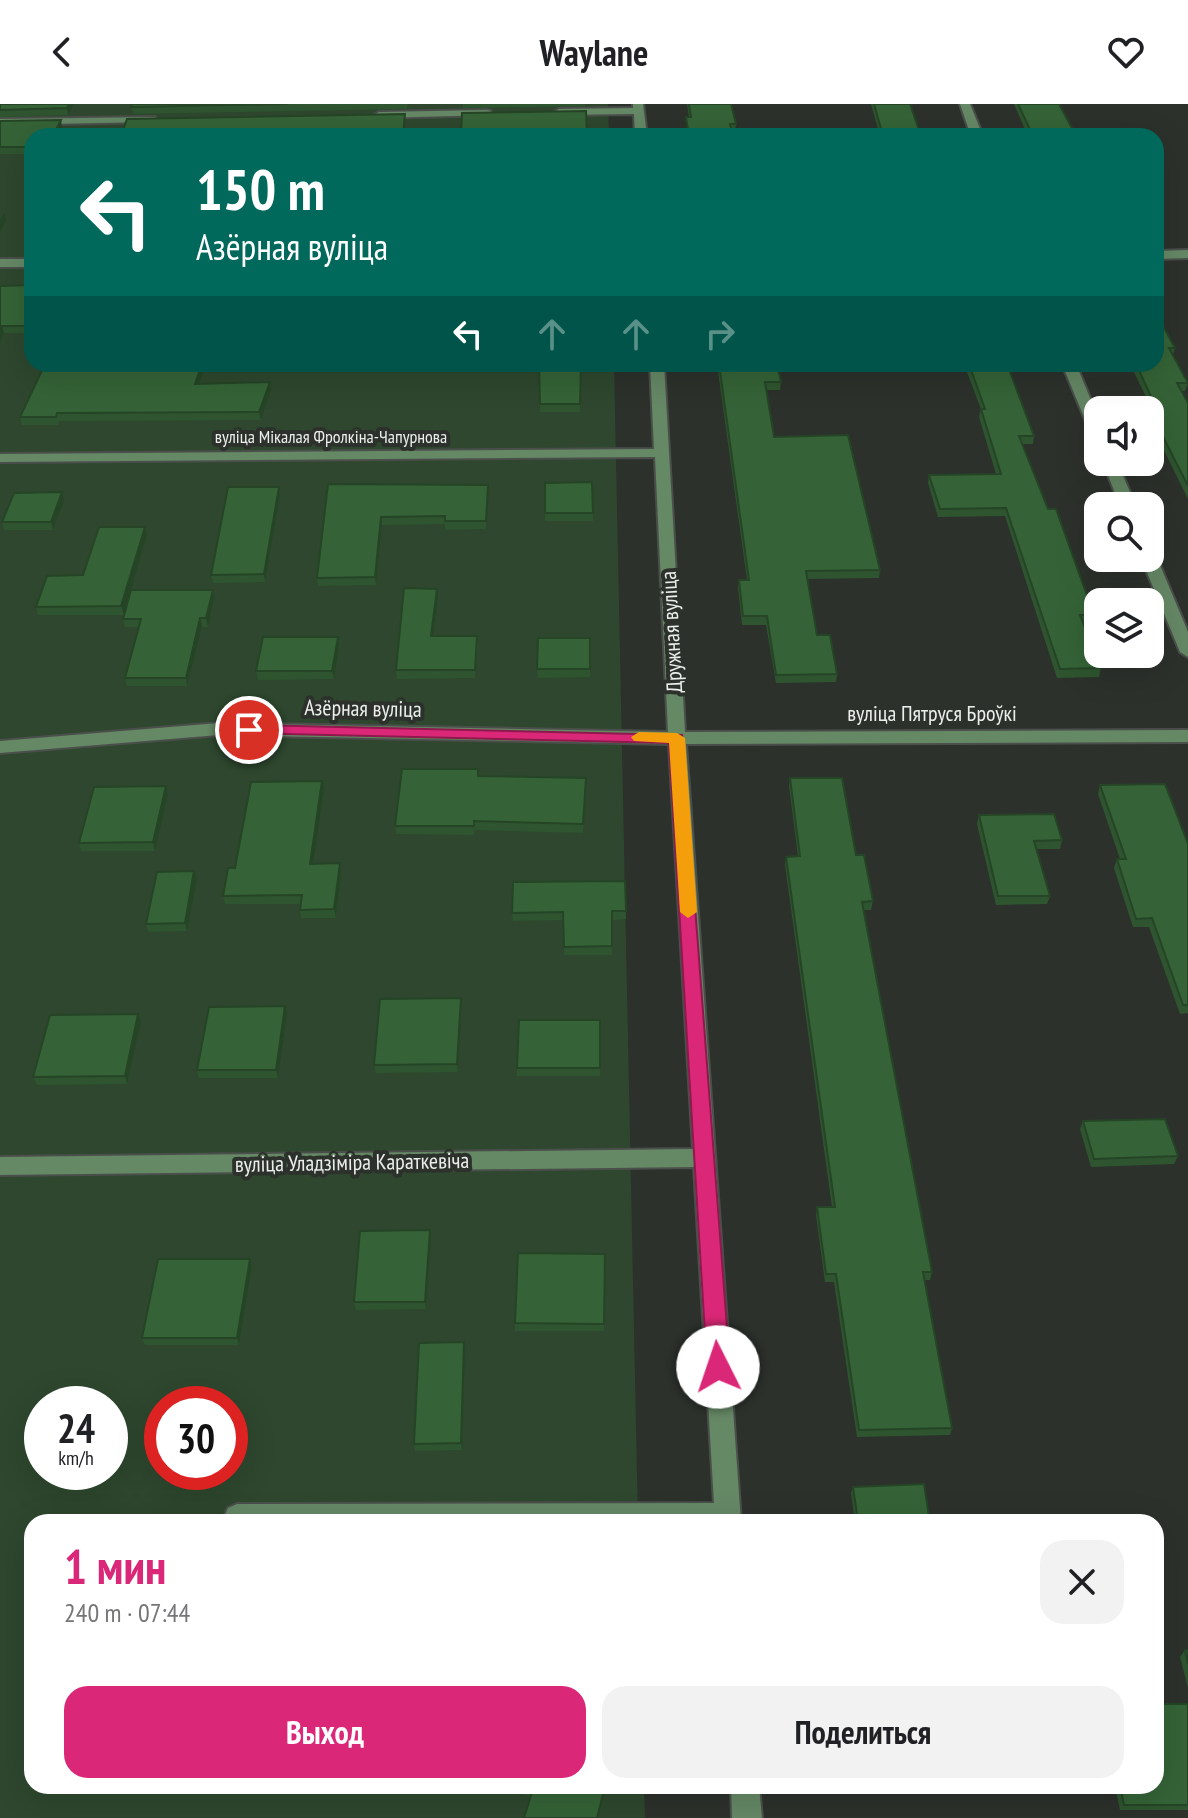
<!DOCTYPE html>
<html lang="ru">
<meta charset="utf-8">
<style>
body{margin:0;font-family:"PT Sans Narrow",sans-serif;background:#f2f2f2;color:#202124;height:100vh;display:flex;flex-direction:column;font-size:30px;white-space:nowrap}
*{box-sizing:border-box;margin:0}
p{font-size:26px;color:#757577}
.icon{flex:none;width:44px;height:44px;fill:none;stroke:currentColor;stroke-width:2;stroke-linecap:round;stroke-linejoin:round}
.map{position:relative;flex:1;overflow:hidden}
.panel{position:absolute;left:24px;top:1410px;width:1140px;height:280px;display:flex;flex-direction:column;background:#fff;border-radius:24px;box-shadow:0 8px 32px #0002}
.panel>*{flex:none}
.guide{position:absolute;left:24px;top:24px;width:1140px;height:244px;border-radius:24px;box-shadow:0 8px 32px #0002;background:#00695c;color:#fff;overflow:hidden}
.buttons{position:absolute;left:1084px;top:292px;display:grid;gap:16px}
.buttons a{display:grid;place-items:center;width:80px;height:80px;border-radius:16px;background:#fff;box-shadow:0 8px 32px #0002;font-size:40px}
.speed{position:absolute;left:24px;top:1282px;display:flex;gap:16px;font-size:40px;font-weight:700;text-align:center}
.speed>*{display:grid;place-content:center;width:104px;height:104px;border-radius:50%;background:#fff;box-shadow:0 8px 32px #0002;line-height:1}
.speed small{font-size:20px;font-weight:400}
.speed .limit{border:12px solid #d22;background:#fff;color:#111}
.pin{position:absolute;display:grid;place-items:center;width:68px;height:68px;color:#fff;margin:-34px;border:4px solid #fff;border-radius:50%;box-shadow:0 2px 8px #0007}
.me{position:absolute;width:88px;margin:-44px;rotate:356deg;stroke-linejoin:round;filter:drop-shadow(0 0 6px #0008)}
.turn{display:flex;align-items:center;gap:28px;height:168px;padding:0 40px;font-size:36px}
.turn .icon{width:104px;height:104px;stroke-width:2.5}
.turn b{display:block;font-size:56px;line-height:68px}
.lanes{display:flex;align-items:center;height:76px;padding:0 40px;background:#0003;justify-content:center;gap:40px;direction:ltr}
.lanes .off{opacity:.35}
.round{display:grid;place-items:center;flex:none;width:84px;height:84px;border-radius:24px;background:#f2f2f2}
.headline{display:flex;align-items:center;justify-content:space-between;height:136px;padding:0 40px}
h1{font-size:48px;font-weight:600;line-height:60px;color:#db2777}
.cta{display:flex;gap:16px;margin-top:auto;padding:16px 40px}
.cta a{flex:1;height:92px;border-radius:24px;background:#db2777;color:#fff;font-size:32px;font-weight:600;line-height:92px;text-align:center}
.cta a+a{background:#f2f2f2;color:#202124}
header{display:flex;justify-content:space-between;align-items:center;height:104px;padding:0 40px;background:#fff;font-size:36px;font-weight:600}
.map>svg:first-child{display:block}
.green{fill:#2e472e;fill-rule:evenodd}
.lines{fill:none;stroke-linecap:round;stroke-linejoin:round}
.minor-casing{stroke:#4b4f4b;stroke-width:4}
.minor{fill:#658865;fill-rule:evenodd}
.wall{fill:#2e552f}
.shaded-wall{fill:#254526}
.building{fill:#356337;stroke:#254526;stroke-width:2}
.route{fill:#db2777;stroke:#8e194d;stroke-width:2}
.slow{fill:#f59e0b}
.labels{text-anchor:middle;stroke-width:8;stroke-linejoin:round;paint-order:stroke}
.far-street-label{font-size:18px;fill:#ebeeeb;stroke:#2c312c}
.street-label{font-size:22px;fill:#ebeeeb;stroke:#2c312c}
</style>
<header><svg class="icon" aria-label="back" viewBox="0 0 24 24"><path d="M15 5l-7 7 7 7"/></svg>Waylane<svg class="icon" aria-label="heart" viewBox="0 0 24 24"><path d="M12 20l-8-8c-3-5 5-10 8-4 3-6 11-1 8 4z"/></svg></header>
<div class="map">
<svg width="1188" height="1714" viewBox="0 0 1188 1714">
<rect width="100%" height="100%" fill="#2c312c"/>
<path class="green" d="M0,0h608l1,32h-577v228h582l24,1158h-606v264h612l1,32h-645zM42,1300h68v68h-68zM162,1300h68v68h-68z"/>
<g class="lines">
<defs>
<g id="minor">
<polygon points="633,0 643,0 647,32 635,32 634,10 559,11 554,8 559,5 633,4"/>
<polygon points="960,0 970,0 983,32 971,32"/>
<polygon points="487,6 491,7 491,11 379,14 374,11 379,8"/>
<polygon points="155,13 156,15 151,18 0,21 0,15"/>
<polygon points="1188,146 1188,154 1156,155 1156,147"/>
<rect x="0" y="155" width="32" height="8"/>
<polygon points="650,260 664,260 685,628 1188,626 1188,638 686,640 741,1418 226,1418 224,1413 228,1404 237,1400 714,1399 694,1063 0,1071 0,1053 693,1045 669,640 219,631 0,649 0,637 219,619 668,628 655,353 0,358 0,350 654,345"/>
<polygon points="1062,260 1076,260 1098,313 1098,334 1091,330"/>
<polygon points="1103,358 1117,358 1136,402 1120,402"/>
<polygon points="1150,450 1157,454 1188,528 1188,553 1180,548 1141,454 1150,454"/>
<polygon points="731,1682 759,1682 762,1714 732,1714"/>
</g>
</defs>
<use href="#minor" class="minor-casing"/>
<use href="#minor" class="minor"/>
</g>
<g class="wall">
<polygon points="0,0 74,0 68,11 0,13"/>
<polygon points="132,0 408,0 407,5 133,10 131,3"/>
<polygon points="463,0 585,0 585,2 463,4"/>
<polygon points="687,0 731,0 736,20 735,27 732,27 733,32 688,32 686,13 689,13"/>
<polygon points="871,0 910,0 921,32 880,32"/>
<polygon points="1014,0 1059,0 1073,26 1073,32 1028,32"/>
<polygon points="0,17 62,23 58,32 32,32 32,50 0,50"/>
<polygon points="32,181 32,229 4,229 0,240 0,182"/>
<polygon points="1156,209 1175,244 1173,251 1188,279 1185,287 1181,287 1188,299 1188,395 1150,318 1150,306 1144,306 1146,299 1149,299 1130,260 1156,260"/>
<polygon points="45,260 206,260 200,280 270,278 271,286 261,316 59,317 58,321 22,321 20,313"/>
<polygon points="539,260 581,260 580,308 540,308"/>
<polygon points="717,260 831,260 830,265 778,266 781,278 780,286 766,286 774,333 880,466 879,474 807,475 817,531 837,570 836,578 776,579 766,521 742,521 738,484 739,476 747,476"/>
<polygon points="964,260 1007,260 1034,332 1033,340 1022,340 1048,405 1094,511 1092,519 1083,519 1101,564 1099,573 1057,574 1005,412 938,413 928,379 929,371 996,370 979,313 981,305"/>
<polygon points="592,378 593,417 545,417 545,379"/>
<polygon points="328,380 488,381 486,425 445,426 445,420 382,421 376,481 318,482 317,474"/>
<polygon points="279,383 280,391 265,478 213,479 211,471"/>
<polygon points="64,397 53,426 4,426 2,418"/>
<polygon points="145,423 147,431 124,511 38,511 36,503 83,471"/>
<polygon points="213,486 214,494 208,523 202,523 187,582 127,582 125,574 139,523 125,523 123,515"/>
<polygon points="438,493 433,532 478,540 475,574 397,575 396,566"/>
<polygon points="338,533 339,541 334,575 258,576 256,567"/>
<polygon points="590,534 590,573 538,574 537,565"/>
<polygon points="478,665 479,672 586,682 583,729 475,726 474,731 396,730 395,722"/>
<polygon points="790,674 856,751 873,797 871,806 863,806 932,1168 930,1176 925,1176 952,1324 950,1331 857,1333 834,1178 825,1178 816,1111 817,1103 832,1103 785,761 786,753 798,753 789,682"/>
<polygon points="1100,681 1188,740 1188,909 1180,910 1149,823 1133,823 1114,764 1117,755 1120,755 1098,690"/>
<polygon points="166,682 168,691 155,747 81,747 79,739"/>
<polygon points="324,685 313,760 340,759 341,768 336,814 301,814 300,806 301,800 225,800 223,792 235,764"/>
<polygon points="979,711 1062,736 1060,745 1036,745 1050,792 1047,800 996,801 977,720"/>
<polygon points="194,767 197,775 187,827 148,828 146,820"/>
<polygon points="625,777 626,815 612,816 612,851 564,851 563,816 513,817 512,809"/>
<polygon points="461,894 461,903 458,968 376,969 374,961"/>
<polygon points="287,910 278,974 199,974 197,966"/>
<polygon points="600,916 600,972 517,972 517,964"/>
<polygon points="141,918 127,980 37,981 33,973"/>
<polygon points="1083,1017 1178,1052 1174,1060 1091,1063 1080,1025"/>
<polygon points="430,1126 431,1134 426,1205 356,1206 354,1198"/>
<polygon points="605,1150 604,1227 515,1227 515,1219"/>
<polygon points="250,1155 252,1162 239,1241 145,1241 142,1234"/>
<polygon points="464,1238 465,1245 462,1346 415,1347 414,1340"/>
<polygon points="853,1383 930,1418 855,1418 851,1389"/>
<polygon points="1185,1546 1188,1546 1188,1584 1180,1553"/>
<polygon points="1188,1600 1188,1706 1120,1706 1115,1682 1156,1682"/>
<polygon points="508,1682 606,1682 598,1714 524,1714 531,1693 508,1686"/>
</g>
<g class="shaded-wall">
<polygon points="69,0 74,0 68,11 67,4"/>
<polygon points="61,16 62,23 58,32 53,32"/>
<polygon points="4,108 6,116 0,128 0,117"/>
<polygon points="2,222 4,229 0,240 0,227"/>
<polygon points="202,260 206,260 197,288 195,280"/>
<polygon points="270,278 271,286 261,316 259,308"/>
<polygon points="279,383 280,391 265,478 264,470"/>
<polygon points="62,388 64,397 53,426 51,418"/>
<polygon points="381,413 382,421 376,481 375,473"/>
<polygon points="145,423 147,431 124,511 121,502"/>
<polygon points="437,485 438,493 432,540 431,532"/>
<polygon points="213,486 214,494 208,523 206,514"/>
<polygon points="200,514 202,523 187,582 186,574"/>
<polygon points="338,533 339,541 334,575 332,567"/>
<polygon points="322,677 324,685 312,768 310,760"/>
<polygon points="166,682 168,691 155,747 153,738"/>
<polygon points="340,759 341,768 336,814 334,805"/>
<polygon points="194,767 197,775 187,827 185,819"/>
<polygon points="461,894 461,903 458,968 457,960"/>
<polygon points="285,902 287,910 278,974 276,966"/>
<polygon points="138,910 141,918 127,980 125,972"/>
<polygon points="430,1126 431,1134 426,1205 425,1198"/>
<polygon points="250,1155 252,1162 239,1241 237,1234"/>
<polygon points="464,1238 465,1245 462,1346 461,1339"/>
<polygon points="605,1682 606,1682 598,1714 597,1714"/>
</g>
<g class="building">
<polygon points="0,0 69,0 67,4 0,6"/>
<polygon points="132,0 288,0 131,3"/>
<polygon points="689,0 731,0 736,20 730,20 733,32 689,32 686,13 691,13"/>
<polygon points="874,0 910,0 921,32 883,32"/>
<polygon points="1018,0 1059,0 1073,26 1069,26 1073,32 1033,32"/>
<polygon points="586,7 587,32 461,32 462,9"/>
<polygon points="405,10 403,32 121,32 127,15"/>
<polygon points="61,16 53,32 32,32 32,43 0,43 0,17"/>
<polygon points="32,181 32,222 2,222 0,227 0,182"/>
<polygon points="1156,209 1175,244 1169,244 1188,279 1177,279 1188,299 1188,382 1146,299 1154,299 1136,260 1156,260"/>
<polygon points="45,260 202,260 195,280 270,278 259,308 57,309 56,313 20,313"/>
<polygon points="539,260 581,260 580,300 540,300"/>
<polygon points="719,260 777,260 781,278 765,278 774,333 848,331 880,466 806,467 817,531 830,531 837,570 776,571 767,512 743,512 739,476 749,476"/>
<polygon points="969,260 1007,260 1034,332 1019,332 1048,405 1056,405 1094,511 1080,511 1101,564 1060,565 1006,404 940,405 929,371 1001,370 981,305 985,305"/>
<polygon points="592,378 593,409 545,409 545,379"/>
<polygon points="328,380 488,381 486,417 445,417 445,412 381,413 375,473 317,474"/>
<polygon points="228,383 279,383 264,470 211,471"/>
<polygon points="62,388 51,418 2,418 14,389"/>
<polygon points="99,423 145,423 121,502 36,503 47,472 83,471"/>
<polygon points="404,484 437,485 431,532 477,532 475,566 396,566"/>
<polygon points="131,486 213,486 206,514 200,514 186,574 125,574 141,515 123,515"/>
<polygon points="263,533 338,533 332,567 256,567"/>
<polygon points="538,534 590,534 590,565 537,565"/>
<polygon points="402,665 478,665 478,672 586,674 583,720 474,717 474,722 395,722"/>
<polygon points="790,674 842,674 856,751 864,751 873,797 862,798 932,1168 923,1168 952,1324 859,1326 836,1170 826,1170 817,1103 835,1103 786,753 800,752"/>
<polygon points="322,677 310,760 340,759 334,805 300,806 302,791 223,792 228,764 235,764 251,678"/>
<polygon points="1165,680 1188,740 1188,901 1183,901 1152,814 1136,815 1117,755 1126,755 1100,681"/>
<polygon points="166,682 153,738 79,739 94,683"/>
<polygon points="1054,710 1062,736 1034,737 1050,792 998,792 979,711"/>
<polygon points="194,767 185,819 146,820 157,768"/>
<polygon points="625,777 626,807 612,807 612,842 564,843 563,808 512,809 513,778"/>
<polygon points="461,894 457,960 374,961 380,895"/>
<polygon points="285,902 276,966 197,966 209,903"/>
<polygon points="138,910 125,972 33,973 50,911"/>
<polygon points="519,916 600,916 600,964 517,964"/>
<polygon points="1165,1015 1178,1052 1094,1055 1083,1017"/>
<polygon points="430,1126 425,1198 354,1198 360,1127"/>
<polygon points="518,1149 605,1150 604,1220 515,1219"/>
<polygon points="158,1155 250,1155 237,1234 142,1234"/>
<polygon points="464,1238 461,1339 414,1340 419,1239"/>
<polygon points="924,1380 930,1418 858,1418 853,1383"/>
<polygon points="1185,1546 1188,1546 1188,1560"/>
<polygon points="1156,1600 1188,1600 1188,1701 1124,1701 1120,1682 1156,1682"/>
<polygon points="511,1682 605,1682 597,1714 524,1714 532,1688"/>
</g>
<polygon class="route" points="249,621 682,631 730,1263 726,1270 718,1273 711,1270 707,1263 669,639 244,629 241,626"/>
<polygon class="slow" points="639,628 677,629 685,634 697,808 688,814 680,808 669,639 634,637 631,633"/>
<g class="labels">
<g class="far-street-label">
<text x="331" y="339">вуліца Мікалая Фролкіна-Чапурнова</text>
</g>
<g class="street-label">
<text transform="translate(671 528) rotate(-93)" y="8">Дружная вуліца</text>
<text transform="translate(363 604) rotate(1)" y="8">Азёрная вуліца</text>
<text x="932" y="617">вуліца Пятруся Броўкі</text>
<text transform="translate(352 1058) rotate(-1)" y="8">вуліца Уладзіміра Караткевіча</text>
</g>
</g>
</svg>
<div class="buttons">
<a><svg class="icon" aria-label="sound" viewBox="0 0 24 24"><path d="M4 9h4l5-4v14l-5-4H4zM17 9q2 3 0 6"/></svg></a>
<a><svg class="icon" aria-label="search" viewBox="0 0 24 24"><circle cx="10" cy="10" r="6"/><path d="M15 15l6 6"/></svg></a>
<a><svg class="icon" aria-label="layers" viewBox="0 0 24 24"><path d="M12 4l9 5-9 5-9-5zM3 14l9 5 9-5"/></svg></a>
</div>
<div class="speed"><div>24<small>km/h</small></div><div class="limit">30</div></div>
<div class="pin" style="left:249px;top:626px;background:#d93025"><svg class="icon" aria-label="arrive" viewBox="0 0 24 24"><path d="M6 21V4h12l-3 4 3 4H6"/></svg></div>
<svg class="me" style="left:718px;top:1263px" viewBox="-20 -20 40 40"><circle r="19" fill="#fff"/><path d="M0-13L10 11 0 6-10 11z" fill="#db2777"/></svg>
<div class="guide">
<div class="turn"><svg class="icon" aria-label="left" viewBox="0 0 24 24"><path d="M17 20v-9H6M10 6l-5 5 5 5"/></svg><div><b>150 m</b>Азёрная вуліца</div></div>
<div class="lanes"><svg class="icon" aria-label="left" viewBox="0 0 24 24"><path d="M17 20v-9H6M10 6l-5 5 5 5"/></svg><svg class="icon off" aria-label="ahead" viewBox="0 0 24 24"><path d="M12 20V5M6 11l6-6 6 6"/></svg><svg class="icon off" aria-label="ahead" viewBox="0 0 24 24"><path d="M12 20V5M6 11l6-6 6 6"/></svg><svg class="icon off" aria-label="right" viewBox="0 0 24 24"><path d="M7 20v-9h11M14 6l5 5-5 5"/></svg></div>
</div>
<section class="panel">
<div class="headline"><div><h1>1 мин</h1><p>240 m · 07:44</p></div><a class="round"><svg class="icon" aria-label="close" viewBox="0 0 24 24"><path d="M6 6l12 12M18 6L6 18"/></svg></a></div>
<div class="cta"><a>Выход</a><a>Поделиться</a></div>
</section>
</div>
